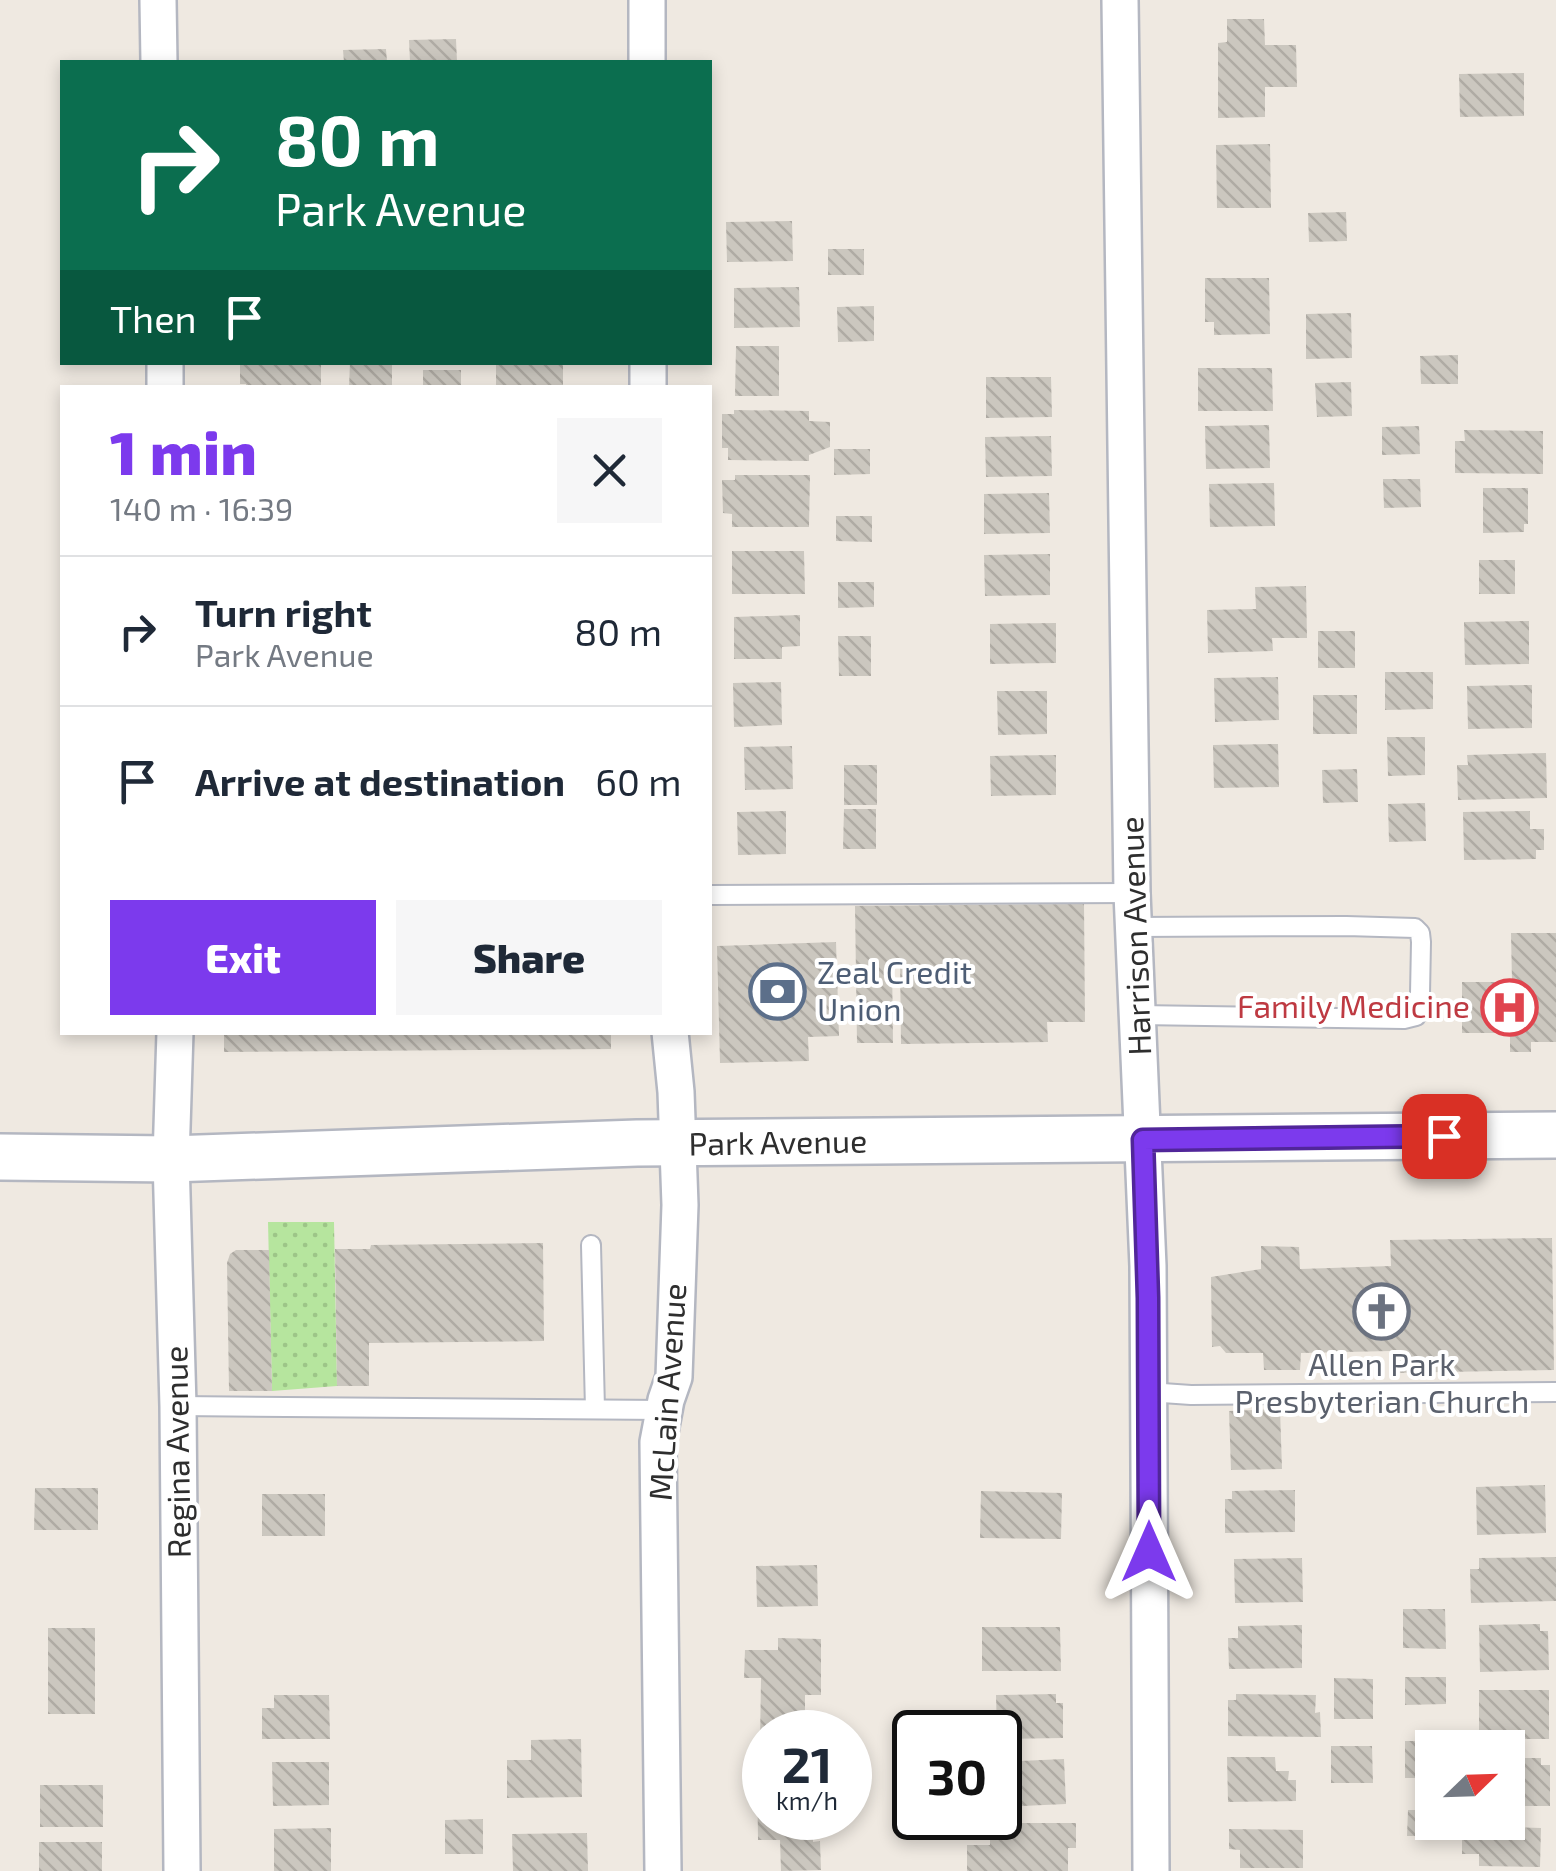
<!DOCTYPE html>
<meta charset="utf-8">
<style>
body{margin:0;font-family:"Exo 2",sans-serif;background:#f6f6f7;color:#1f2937;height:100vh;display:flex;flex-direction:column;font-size:38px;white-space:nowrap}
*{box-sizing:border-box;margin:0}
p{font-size:32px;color:#747a83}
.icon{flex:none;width:55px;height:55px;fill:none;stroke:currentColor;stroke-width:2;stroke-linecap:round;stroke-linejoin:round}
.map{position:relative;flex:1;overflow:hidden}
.details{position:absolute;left:60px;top:385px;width:652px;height:650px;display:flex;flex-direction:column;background:#fff;border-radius:0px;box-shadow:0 5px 15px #0003}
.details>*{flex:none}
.guide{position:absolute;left:60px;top:60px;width:652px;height:305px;border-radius:0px;box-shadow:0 5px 15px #0003;background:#0b6e4f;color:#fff;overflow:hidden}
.needle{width:65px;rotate:67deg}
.fabs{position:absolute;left:1415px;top:1730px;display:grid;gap:20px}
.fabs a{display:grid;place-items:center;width:110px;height:110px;border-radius:0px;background:#fff;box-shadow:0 5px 15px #0003;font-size:50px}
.speed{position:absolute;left:742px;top:1710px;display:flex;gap:20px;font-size:50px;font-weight:700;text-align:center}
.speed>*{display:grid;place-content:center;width:130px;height:130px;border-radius:50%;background:#fff;box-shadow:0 5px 15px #0003;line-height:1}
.speed small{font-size:25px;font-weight:400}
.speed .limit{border:5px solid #111;border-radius:15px;background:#fff;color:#111}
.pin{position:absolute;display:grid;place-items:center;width:85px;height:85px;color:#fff;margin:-42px;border-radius:20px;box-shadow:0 5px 15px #0006}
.me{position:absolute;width:110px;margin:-55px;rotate:0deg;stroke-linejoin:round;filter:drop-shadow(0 0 8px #0008)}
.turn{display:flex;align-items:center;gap:35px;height:210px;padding:0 50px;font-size:45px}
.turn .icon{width:130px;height:130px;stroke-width:2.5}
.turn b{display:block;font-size:70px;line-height:85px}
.then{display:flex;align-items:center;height:95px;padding:0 50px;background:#0003;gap:20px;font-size:38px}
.round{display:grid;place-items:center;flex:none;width:105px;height:105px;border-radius:0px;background:#f6f6f7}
.headline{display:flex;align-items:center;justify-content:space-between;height:170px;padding:0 50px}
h1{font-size:60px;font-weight:800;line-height:75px;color:#7c3aed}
.cta{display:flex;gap:20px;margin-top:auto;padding:20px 50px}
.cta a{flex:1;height:115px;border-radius:0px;background:#7c3aed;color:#fff;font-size:40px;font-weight:800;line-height:115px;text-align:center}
.cta a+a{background:#f6f6f7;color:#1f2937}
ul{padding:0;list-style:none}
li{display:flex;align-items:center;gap:30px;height:150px;padding:0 50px;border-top:2px solid #e0e1e3}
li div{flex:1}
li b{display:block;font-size:38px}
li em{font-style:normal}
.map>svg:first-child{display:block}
.grass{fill:url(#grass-dots)}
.building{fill:url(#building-back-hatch)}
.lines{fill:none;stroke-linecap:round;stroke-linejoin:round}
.service-casing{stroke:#b4b7c1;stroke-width:22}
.minor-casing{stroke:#b4b7c1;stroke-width:40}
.tertiary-casing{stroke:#b4b7c1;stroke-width:50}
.service{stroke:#fff;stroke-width:18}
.minor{stroke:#fff;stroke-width:35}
.tertiary{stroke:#fff;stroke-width:45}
.route-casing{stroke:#51269a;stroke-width:25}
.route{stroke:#7c3aed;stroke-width:18}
.labels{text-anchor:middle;stroke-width:8;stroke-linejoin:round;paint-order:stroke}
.street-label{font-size:32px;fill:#2e2e2e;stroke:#fff}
.service-label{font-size:32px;fill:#4e5e75;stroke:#fff;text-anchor:start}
.health-label{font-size:32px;fill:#be3a42;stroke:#fff;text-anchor:end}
.worship-label{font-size:32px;fill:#5b616d;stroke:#fff}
</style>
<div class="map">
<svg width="1556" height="1871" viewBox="0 0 1556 1871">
<defs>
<pattern id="grass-dots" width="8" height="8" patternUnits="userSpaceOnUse" patternTransform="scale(2.5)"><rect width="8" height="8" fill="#b6e59e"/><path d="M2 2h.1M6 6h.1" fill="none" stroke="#9dc588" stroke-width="1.8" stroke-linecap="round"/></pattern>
<pattern id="building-back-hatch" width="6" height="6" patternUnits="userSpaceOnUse" patternTransform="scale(2.5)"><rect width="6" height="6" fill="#cbc7bf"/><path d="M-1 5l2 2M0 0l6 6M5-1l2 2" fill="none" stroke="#afaba4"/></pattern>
</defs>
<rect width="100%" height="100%" fill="#efe9e1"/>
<polygon class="grass" points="268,1222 334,1222 337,1386 272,1391"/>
<g class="building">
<polygon points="1227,19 1264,19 1265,45 1296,45 1297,87 1265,87 1265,117 1218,118 1218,43 1227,42"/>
<polygon points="456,39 457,62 410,62 409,40"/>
<polygon points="386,49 387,62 344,62 343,50"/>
<polygon points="1524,73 1524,116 1460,117 1459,74"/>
<polygon points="1270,144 1271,208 1217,208 1216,145"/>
<polygon points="1346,212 1347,241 1309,242 1308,213"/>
<polygon points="792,221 793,261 727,262 726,222"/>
<rect x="828" y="249" width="36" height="26"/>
<polygon points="1205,278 1269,278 1270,334 1214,335 1214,322 1205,322"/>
<polygon points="799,287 800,327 734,328 734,288"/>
<polygon points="874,306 874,341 838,342 837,307"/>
<polygon points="1351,313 1352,358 1306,359 1306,314"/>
<polygon points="736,346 779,346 779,396 735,396"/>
<polygon points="1458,355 1458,384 1421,384 1420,356"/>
<polygon points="240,362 321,362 321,388 246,388 246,384 240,384"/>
<polygon points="350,362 392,362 392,388 349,388"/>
<rect x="496" y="362" width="67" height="26"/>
<polygon points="1198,368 1272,368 1273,411 1198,411"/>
<rect x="423" y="370" width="38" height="18"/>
<polygon points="986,377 1051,377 1052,417 986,418"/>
<polygon points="1351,382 1352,416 1317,417 1315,383"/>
<polygon points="734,410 809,411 809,421 830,422 830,447 809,455 809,461 728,460 728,448 722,448 722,414 734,414"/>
<polygon points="1269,425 1270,468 1206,469 1205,426"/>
<polygon points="1419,426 1420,454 1382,455 1382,427"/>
<polygon points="1464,430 1543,431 1543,474 1455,473 1455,441 1465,441"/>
<polygon points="1051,436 1052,476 986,477 985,437"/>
<polygon points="834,449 870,449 870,474 834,475"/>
<polygon points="735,475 810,475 809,527 732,527 732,514 723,513 722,480 735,480"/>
<polygon points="1383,479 1420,479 1421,507 1384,508"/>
<polygon points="1274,483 1275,526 1210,527 1209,484"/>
<polygon points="1483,488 1528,488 1528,524 1524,524 1524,532 1483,533"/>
<polygon points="1049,493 1050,533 984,534 984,494"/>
<polygon points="836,516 872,516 872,542 836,541"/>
<polygon points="732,551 804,551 805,594 732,594"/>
<polygon points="1050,554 1050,595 985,596 984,555"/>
<rect x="1479" y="560" width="36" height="34"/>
<polygon points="838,582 874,582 874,607 838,608"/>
<polygon points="1306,586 1307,638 1272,638 1273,651 1208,653 1207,610 1256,609 1255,587"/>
<polygon points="800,615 800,646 782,647 782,659 734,659 734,617"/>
<polygon points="1529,621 1529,664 1465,665 1464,622"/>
<polygon points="1056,623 1056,663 990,664 990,624"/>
<rect x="1318" y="631" width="37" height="37"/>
<polygon points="838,636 871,636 871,676 839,676"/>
<polygon points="1385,672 1433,672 1433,709 1385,710"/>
<polygon points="1278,677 1279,720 1215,722 1214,678"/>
<polygon points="781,682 782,725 734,727 733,683"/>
<polygon points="1532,685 1532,728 1468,729 1467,686"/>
<polygon points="997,691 1047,691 1047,734 998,735"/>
<rect x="1313" y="695" width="44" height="39"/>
<polygon points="1387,737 1425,737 1425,775 1388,776"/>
<polygon points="1278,744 1279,787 1214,788 1213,745"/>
<polygon points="792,746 793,789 745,790 744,747"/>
<polygon points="1546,753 1547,798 1458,800 1457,765 1468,765 1467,755"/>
<polygon points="1056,755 1056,795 991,796 990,756"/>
<rect x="844" y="765" width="33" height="40"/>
<polygon points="1357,769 1358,802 1323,803 1322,770"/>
<polygon points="1425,803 1426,841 1389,842 1388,804"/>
<polygon points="844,809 876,809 876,849 843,849"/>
<polygon points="786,811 786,854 738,855 737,812"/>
<polygon points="1530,811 1530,829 1544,829 1544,850 1536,850 1536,859 1464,860 1463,812"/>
<polygon points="1084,904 1085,1022 1047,1022 1048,1042 901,1044 900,959 892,959 893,1043 857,1043 855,906"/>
<polygon points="1511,933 1556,933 1556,1042 1531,1042 1531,1052 1510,1052 1510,1033 1462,1033 1462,982 1512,982"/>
<polygon points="836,942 839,1036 808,1037 809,1061 720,1063 717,946"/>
<polygon points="224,1032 611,1032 611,1049 224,1052"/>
<polygon points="1552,1238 1554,1370 1391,1373 1390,1351 1301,1353 1300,1370 1264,1370 1263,1353 1226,1353 1220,1346 1212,1347 1211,1277 1261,1269 1261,1246 1299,1247 1300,1269 1391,1266 1390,1240"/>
<polygon points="543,1243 544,1341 369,1343 369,1386 337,1386 335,1249 370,1249 371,1245"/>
<polygon points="236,1250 269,1250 272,1391 229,1391 227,1263 230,1254"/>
<polygon points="1280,1409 1282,1469 1231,1470 1229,1411"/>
<polygon points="1545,1485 1546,1533 1477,1535 1476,1487"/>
<polygon points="35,1488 98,1488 98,1530 34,1530"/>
<polygon points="1295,1490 1295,1532 1225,1533 1225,1499 1232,1499 1232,1491"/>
<polygon points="981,1491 1062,1493 1061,1539 980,1538"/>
<rect x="262" y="1494" width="63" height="42"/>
<polygon points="1556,1557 1556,1601 1471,1603 1470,1569 1479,1569 1479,1558"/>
<polygon points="1302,1558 1303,1602 1235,1603 1234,1559"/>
<polygon points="817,1565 818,1606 757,1607 756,1566"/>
<polygon points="1403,1609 1445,1609 1446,1649 1403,1648"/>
<polygon points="1540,1624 1540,1631 1548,1631 1549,1670 1480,1672 1479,1625"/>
<polygon points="1302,1625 1302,1668 1229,1669 1228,1638 1238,1638 1238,1626"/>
<polygon points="982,1627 1060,1627 1061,1671 982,1671"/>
<rect x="48" y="1628" width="47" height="86"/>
<polygon points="778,1638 821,1639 821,1695 805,1695 805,1732 765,1732 765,1743 760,1743 761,1678 744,1678 745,1650 778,1650"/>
<polygon points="1405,1677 1446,1677 1446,1704 1405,1705"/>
<polygon points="1334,1678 1373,1679 1373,1719 1334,1719"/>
<rect x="1479" y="1690" width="70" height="49"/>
<polygon points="1056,1694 1056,1703 1063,1703 1063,1738 1000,1739 1000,1732 997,1732 996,1695"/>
<polygon points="1236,1694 1316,1695 1315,1713 1320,1712 1321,1737 1228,1736 1228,1700 1236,1700"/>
<polygon points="274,1695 329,1695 330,1739 262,1739 262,1708 274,1708"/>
<polygon points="581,1739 582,1797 507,1798 507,1760 531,1760 531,1740"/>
<polygon points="1405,1741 1442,1741 1442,1748 1432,1748 1432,1778 1405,1778"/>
<polygon points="1331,1746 1372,1746 1373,1783 1331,1783"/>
<polygon points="1227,1757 1275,1757 1276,1771 1289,1771 1288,1780 1296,1780 1296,1801 1228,1802"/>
<polygon points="1508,1758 1541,1758 1541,1765 1550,1765 1550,1806 1514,1806 1514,1800 1508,1800"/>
<polygon points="1064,1759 1066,1804 1022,1806 1020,1761"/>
<polygon points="272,1762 329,1762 329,1805 273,1806"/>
<polygon points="757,1762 765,1762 765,1818 813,1818 813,1842 820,1841 821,1870 781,1871 780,1840 758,1840"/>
<rect x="40" y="1785" width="63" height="42"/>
<polygon points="1408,1810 1432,1810 1432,1822 1442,1822 1442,1836 1407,1836"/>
<polygon points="483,1819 483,1854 445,1854 445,1820"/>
<polygon points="990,1823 1076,1823 1076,1848 1068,1848 1068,1871 967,1871 967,1845 990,1845"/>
<polygon points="1462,1826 1541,1828 1540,1867 1479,1866 1479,1854 1462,1854"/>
<polygon points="331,1828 331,1871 274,1871 274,1829"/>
<polygon points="1229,1829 1303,1830 1303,1868 1240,1868 1240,1850 1229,1849"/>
<polygon points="587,1833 588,1871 513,1871 512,1834"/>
<rect x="39" y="1842" width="63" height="29"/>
</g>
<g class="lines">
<defs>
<g id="service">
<polyline points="710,895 1132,893"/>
<polyline points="1134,927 1346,926 1415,928 1420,933 1421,942 1420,994 1416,1016 1404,1019 1138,1015"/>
<polyline points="591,1245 595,1409"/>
<polyline points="1148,1392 1191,1395 1556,1392"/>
<polyline points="178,1406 664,1410"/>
</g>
<g id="minor">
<polyline points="158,0 159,62"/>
<polyline points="647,0 647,62"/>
<polyline points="1120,0 1132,893 1148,1266 1151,1871"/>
<polyline points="165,362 165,388"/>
<polyline points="648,362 648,388"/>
<polyline points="175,1032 171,1159 178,1406 182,1871"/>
<polyline points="663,1871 658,1442 666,1400 674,1377 680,1205 676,1092 670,1032"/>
</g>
<polyline id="tertiary" points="0,1157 171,1159 637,1143 1556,1135"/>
</defs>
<use href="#service" class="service-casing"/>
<use href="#minor" class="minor-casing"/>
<use href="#tertiary" class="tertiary-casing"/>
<use href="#service" class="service"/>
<use href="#minor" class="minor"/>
<use href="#tertiary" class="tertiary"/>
</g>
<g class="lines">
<defs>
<polyline id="route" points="1149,1552 1148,1298 1143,1140 1444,1136"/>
</defs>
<use href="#route" class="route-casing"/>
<use href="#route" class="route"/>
</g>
<defs>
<symbol id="bank-ring" viewBox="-11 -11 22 22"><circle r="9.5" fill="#fff" stroke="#5c6f8a" stroke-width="1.5"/><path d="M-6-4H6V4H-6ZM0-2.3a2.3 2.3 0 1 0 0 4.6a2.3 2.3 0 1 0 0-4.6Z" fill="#5c6f8a"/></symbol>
<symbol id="hospital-ring" viewBox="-11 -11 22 22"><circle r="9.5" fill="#fff" stroke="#e0444e" stroke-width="1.5"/><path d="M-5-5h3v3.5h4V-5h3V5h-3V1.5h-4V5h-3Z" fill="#e0444e"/></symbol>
<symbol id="church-ring" viewBox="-11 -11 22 22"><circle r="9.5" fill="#fff" stroke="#6b7280" stroke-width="1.5"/><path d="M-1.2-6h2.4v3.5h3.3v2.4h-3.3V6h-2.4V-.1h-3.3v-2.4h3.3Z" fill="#6b7280"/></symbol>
</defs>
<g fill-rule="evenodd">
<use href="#bank-ring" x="746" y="960" width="63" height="63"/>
<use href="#hospital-ring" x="1478" y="976" width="63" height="63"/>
<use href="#church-ring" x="1350" y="1280" width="63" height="63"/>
</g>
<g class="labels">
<g class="street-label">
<text transform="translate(1136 936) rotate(-92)" y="11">Harrison Avenue</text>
<text transform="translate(778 1143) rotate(-1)" y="11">Park Avenue</text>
<text transform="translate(668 1392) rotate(-86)" y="11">McLain Avenue</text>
<text transform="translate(178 1452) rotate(-91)" y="11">Regina Avenue</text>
</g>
<g class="service-label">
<text x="817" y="984">Zeal Credit<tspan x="817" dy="37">Union</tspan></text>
</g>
<g class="health-label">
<text x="1470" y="1018">Family Medicine</text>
</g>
<g class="worship-label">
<text x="1382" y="1376">Allen Park<tspan x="1382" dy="37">Presbyterian Church</tspan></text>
</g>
</g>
</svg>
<div class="fabs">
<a><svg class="needle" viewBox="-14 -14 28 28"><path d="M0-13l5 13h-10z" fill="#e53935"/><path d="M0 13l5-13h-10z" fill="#747a83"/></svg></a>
</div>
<div class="speed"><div>21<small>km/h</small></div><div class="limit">30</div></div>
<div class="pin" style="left:1444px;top:1136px;background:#d93025"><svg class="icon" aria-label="arrive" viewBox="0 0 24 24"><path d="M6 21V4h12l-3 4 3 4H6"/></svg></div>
<svg class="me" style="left:1149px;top:1552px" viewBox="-20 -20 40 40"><path d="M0-17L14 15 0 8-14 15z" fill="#7c3aed" stroke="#fff" stroke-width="4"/></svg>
<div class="guide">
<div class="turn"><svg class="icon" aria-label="right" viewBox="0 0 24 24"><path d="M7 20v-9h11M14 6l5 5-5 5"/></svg><div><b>80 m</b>Park Avenue</div></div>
<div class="then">Then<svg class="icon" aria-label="arrive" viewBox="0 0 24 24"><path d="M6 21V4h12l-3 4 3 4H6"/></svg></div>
</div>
<section class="details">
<div class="headline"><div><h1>1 min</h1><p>140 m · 16:39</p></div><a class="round"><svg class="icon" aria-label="close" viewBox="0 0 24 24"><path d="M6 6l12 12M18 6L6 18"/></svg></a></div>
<ul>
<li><svg class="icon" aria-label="right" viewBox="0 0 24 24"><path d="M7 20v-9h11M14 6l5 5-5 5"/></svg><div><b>Turn right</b><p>Park Avenue</p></div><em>80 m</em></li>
<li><svg class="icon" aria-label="arrive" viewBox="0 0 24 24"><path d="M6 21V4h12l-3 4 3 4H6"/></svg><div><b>Arrive at destination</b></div><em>60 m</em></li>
</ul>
<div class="cta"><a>Exit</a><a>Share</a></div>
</section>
</div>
